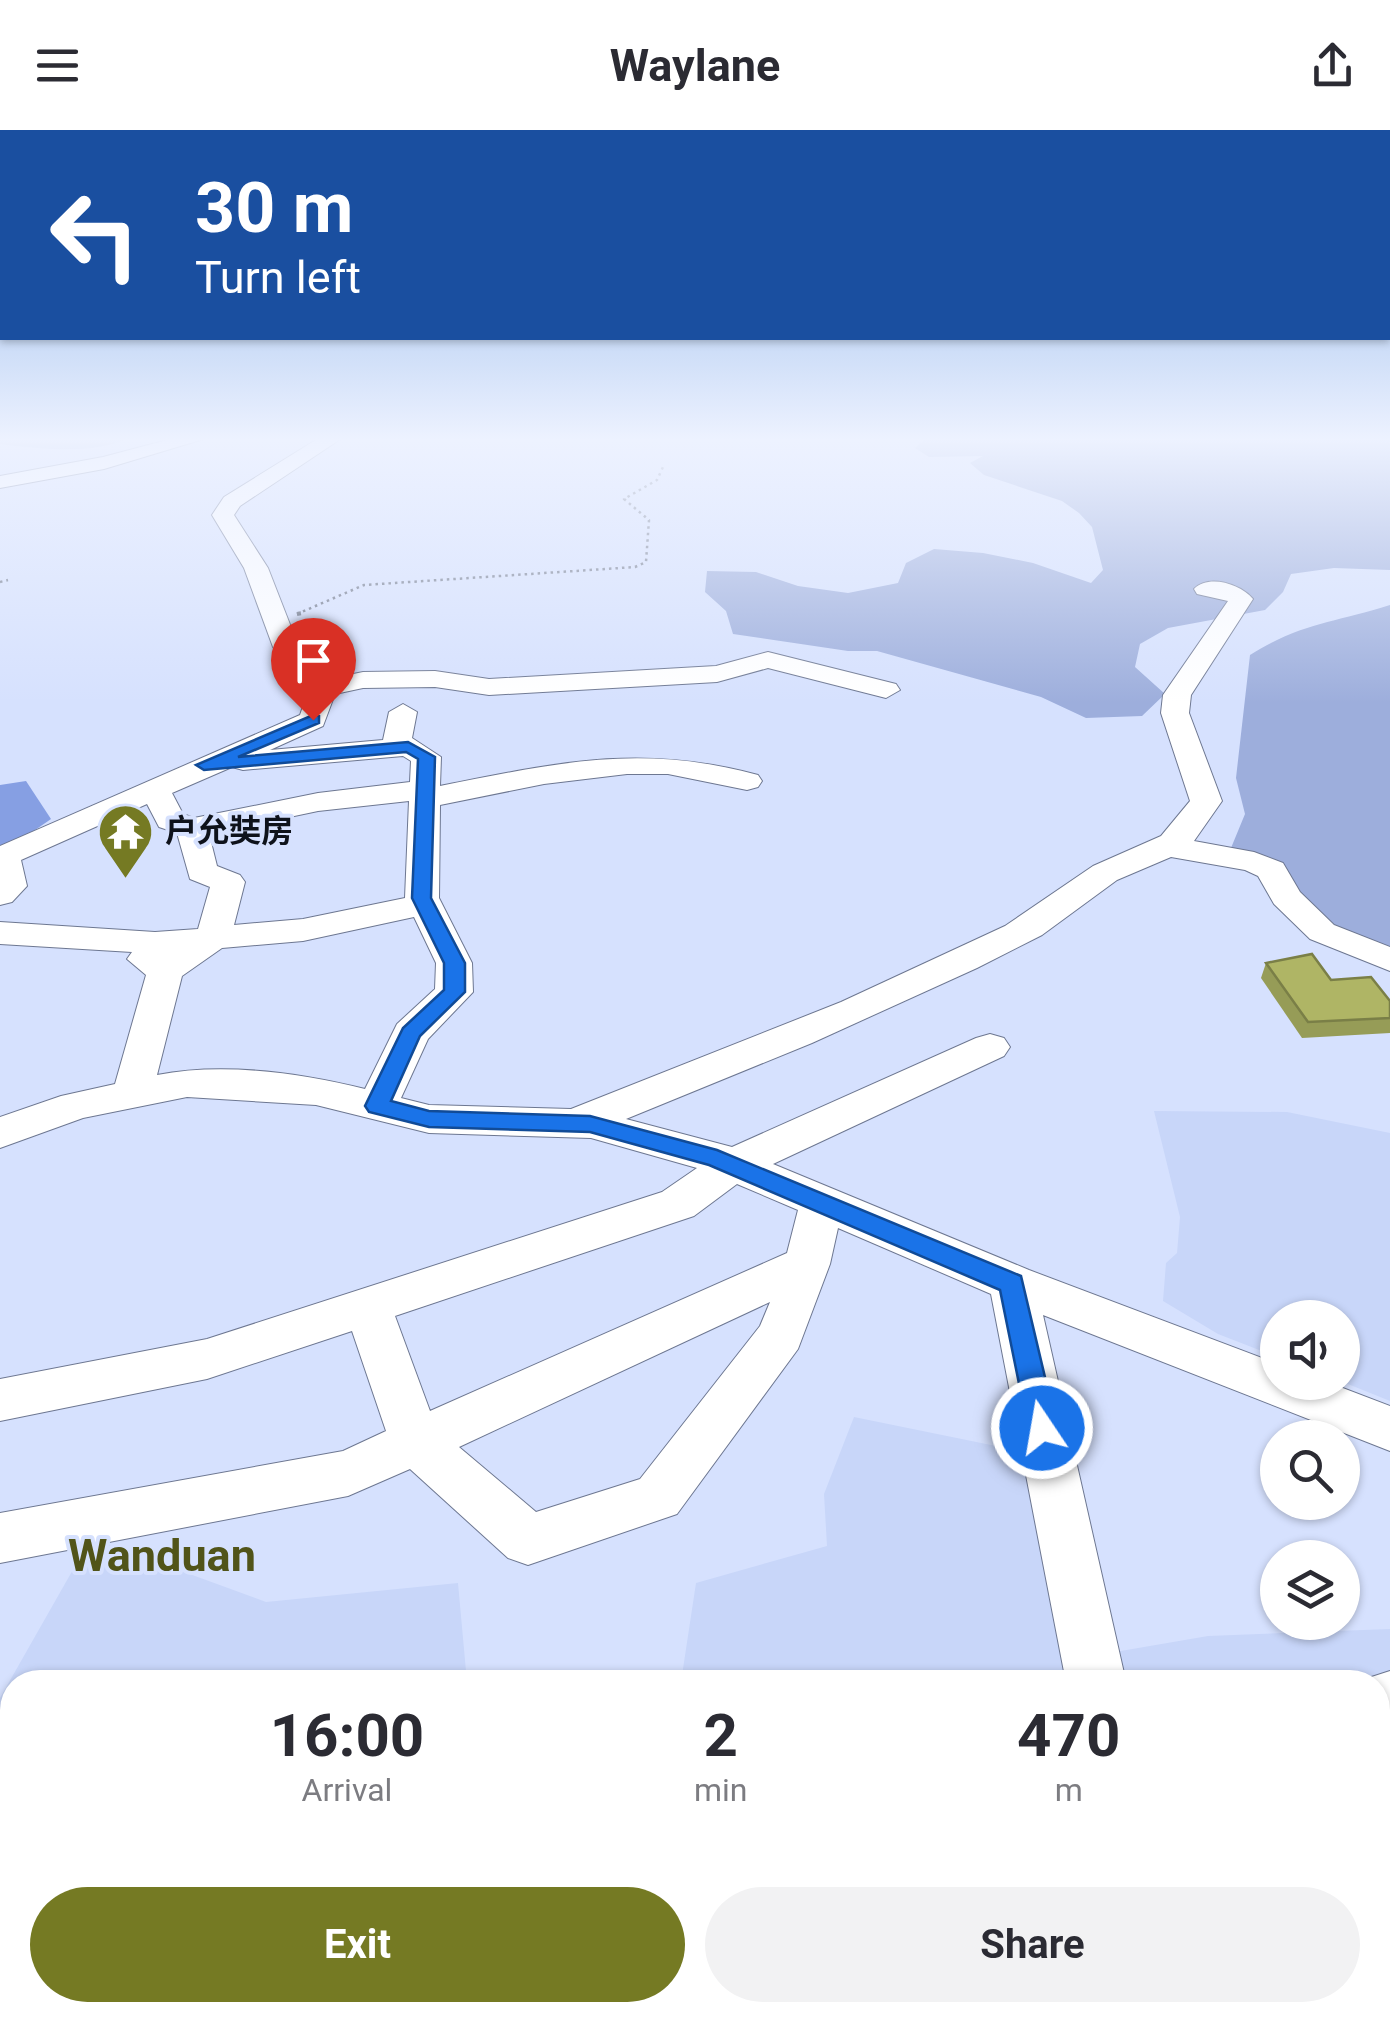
<!DOCTYPE html>
<meta charset="utf-8">
<style>
body{margin:0;font-family:Roboto,"Noto Sans SC",sans-serif;background:#f2f2f3;color:#2b2b33;height:100vh;display:flex;flex-direction:column;font-size:38px;white-space:nowrap}
*{box-sizing:border-box;margin:0}
p{font-size:32px;color:#7c7c81}
.icon{flex:none;width:55px;height:55px;fill:none;stroke:currentColor;stroke-width:2;stroke-linecap:round;stroke-linejoin:round}
.map{position:relative;flex:1;overflow:hidden}
.drawer{position:absolute;left:0px;top:1540px;width:1390px;height:352px;display:flex;flex-direction:column;background:#fff;border-radius:40px 40px 0 0;box-shadow:0 2px 8px #0004}
.drawer>*{flex:none}
.banner{position:absolute;left:0px;top:0px;width:1390px;height:210px;box-shadow:0 2px 8px #0004;background:#1a4fa0;color:#fff;overflow:hidden}
.controls{position:absolute;left:1260px;top:1170px;display:grid;gap:20px}
.controls a{display:grid;place-items:center;width:100px;height:100px;border-radius:50%;background:#fff;box-shadow:0 2px 8px #0004;font-size:50px}
.pin{position:absolute;display:grid;place-items:center;width:85px;height:85px;color:#fff;margin:-102px -42px;border-radius:50% 50% 50% 0;rotate:-45deg;box-shadow:0 0 10px #0007}
.pin .icon{rotate:45deg}
.me{position:absolute;width:110px;margin:-55px;rotate:348deg;stroke-linejoin:round;filter:drop-shadow(0 0 8px #0008)}
.turn{display:flex;align-items:center;gap:35px;height:210px;padding:0 30px;font-size:45px}
.turn .icon{width:130px;height:130px;stroke-width:2.5}
.turn b{display:block;font-size:70px;line-height:85px}
.eta{display:flex;justify-content:space-evenly;align-items:center;height:170px;text-align:center}
.eta b{font-size:60px;font-weight:700;line-height:70px}
.button{display:flex;gap:20px;margin-top:auto;padding:20px 30px}
.button a{flex:1;height:115px;border-radius:60px;background:#757a23;color:#fff;font-size:40px;font-weight:700;line-height:115px;text-align:center}
.button a+a{background:#f2f2f3;color:#2b2b33}
header{display:flex;justify-content:space-between;align-items:center;height:130px;padding:0 30px;background:#fff;font-size:45px;font-weight:700}
.map>svg:first-child{display:block}
.built{fill:#c8d6f9}
.green{fill:#9daedc}
.water{fill:#869fe3}
.lines{fill:none;stroke-linecap:round;stroke-linejoin:round}
.minor-casing{stroke:#6d7791;stroke-width:2}
.path-far2{stroke:#71798b;stroke-width:2.5;stroke-dasharray:2.5 4;stroke-linecap:butt}
.path-far1{stroke:#71798b;stroke-width:4;stroke-dasharray:4 5;stroke-linecap:butt}
.path{stroke:#71798b;stroke-width:8;stroke-dasharray:8 11;stroke-linecap:butt}
.minor{fill:#fff;fill-rule:evenodd}
.wall{fill:#969c57}
.building{fill:#afb565;stroke:#7a7f47;stroke-width:2.5}
.route{fill:#1a73e8;stroke:#114b97;stroke-width:2.5}
.labels{text-anchor:middle;stroke-width:8;stroke-linejoin:round;paint-order:stroke}
.poi-label{font-size:32px;font-weight:bold;fill:#0e121b;stroke:#d6e1fe;text-anchor:start}
.near-quarter-label{font-size:45px;font-weight:bold;fill:#515419;stroke:#d6e1fe}
</style>
<header><svg class="icon" aria-label="menu" viewBox="0 0 24 24"><path d="M4 6h16M4 12h16M4 18h16"/></svg>Waylane<svg class="icon" aria-label="share" viewBox="0 0 24 24"><path d="M12 15V3M7 8l5-5 5 5M5 13v7h14v-7"/></svg></header>
<div class="map">
<svg width="1390" height="1891" viewBox="0 0 1390 1891">
<rect width="100%" height="100%" fill="#d6e1fe"/>
<g class="built">
<polygon points="1154,981 1287,982 1390,1003 1390,1271 1343,1252 1342,1188 1278,1188 1277,1227 1218,1204 1163,1171 1166,1133 1177,1123 1180,1087"/>
<polygon points="854,1287 1021,1321 1077,1347 1080,1528 1208,1506 1390,1499 1390,1891 0,1891 0,1568 91,1408 266,1472 458,1453 467,1552 12,1552 12,1880 1378,1880 1378,1552 681,1552 696,1453 827,1416 824,1364"/>
</g>
<g class="green">
<path d="M0,308h130c-38,17 -89,11 -130,6z"/>
<polygon points="926,308 1390,308 1390,440 1334,438 1291,444 1283,462 1265,480 1168,498 1140,514 1135,537 1165,564 1142,586 1086,588 1041,567 877,521 848,521 733,504 726,481 705,462 707,441 756,442 798,456 848,463 898,453 906,433 934,419 983,423 1033,433 1091,453 1103,440 1092,397 1079,383 1062,371 984,345 970,333 983,326 929,327 915,318"/>
<path d="M1390,475v353l-54,-32 -45,-43 -60,-35 14,-34 -9,-36 14,-123c53,-33 84,-32 140,-50z"/>
</g>
<polygon class="water" points="26,651 51,689 25,707 0,716 0,655"/>
<g class="lines">
<defs>
<g id="minor">
<polygon points="175,308 207,308 104,339 0,358 0,346 103,327"/>
<path d="M319,308h23l-102,68 -6,9 34,53 30,77 31,34 34,-7 72,-1 54,8 227,-13 52,-14 128,32 4,6 -14,8 -118,-30 -51,14 -228,13 -54,-8 -72,1 -28,6 -12,32 -53,24 113,-10 6,-28 14,-8 14,8 -5,26 29,19 -1,29c116,-23 201,-43 318,-11l4,6 -4,6 -11,3 -79,-16h-41l-83,10 -104,21 -1,93 33,65 1,29 -45,47 -27,59 28,7 142,4 270,-107 164,-76 88,-60 68,-30 29,-35 -29,-88 2,-18 65,-94 -31,-7 -3,-5c15,-15 46,-5 59,10l-62,96 -2,18 33,88 -28,40 60,11 29,11 17,29 34,33 56,22v24l-80,-32 -36,-35 -16,-28 -13,-6 -74,-13 -54,23 -75,55 -65,33 -165,75 -186,76 106,28 244,-109 14,-4 14,4 6,9 -6,9 -231,108 256,106 249,94v18h49l63,24v45l-347,-136 83,367h-60l-75,-388 -153,-66 -8,36 -32,85 -121,165 -149,51 -20,-7 -98,-89 -62,27 -348,67v-50l343,-62 43,-20 -34,-100 -145,48 -207,42v-42l207,-40 455,-147 35,-24 -106,-30 -162,-5 -113,-28 -129,-8 -104,21 -83,30v-31l61,-21 54,-12 31,-109 -19,-16 5,-7 -132,-8v-22l155,10 43,-3 12,-42 -20,-8 -13,-46 -18,-6 -12,-23 -126,56 6,26 -15,16 -12,3v-59l300,-131 9,-26 -36,-42 -29,-79 -32,-53 12,-18zM403,626l8,5 -1,21 -92,11 -124,25 -11,-4 -11,-21 60,-26 11,3zM409,671l-4,97 -102,21 -69,6 11,-43 -5,-7 -23,-9 -8,-32 109,-23zM414,787l22,46 -1,26 -38,35 -32,65c-65,-16 -142,-27 -208,-14l25,-99 40,-28 81,-7zM737,1054l61,26 -11,43 -357,158 -35,-95 299,-100zM770,1172l-10,24 -120,153 -104,33 -77,-65z"/>
<polygon points="1390,1541 1390,1601 1378,1603 1378,1552 1356,1552"/>
<polygon points="12,1725 12,1791 0,1796 0,1730"/>
</g>
</defs>
<use href="#minor" class="minor-casing"/>
<g class="path-far2">
<polyline points="0,452 8,450"/>
<polyline points="297,484 364,455 635,437 646,432 649,390 624,369 657,350 663,337"/>
</g>
<polyline class="path-far1" points="297,484 303,483"/>
<polyline class="path" points="649,1891 651,1880"/>
<use href="#minor" class="minor"/>
</g>
<polygon class="wall" points="1266,833 1331,850 1390,871 1390,903 1302,908 1261,848"/>
<polygon class="building" points="1312,824 1331,850 1371,847 1390,871 1390,888 1308,892 1266,833"/>
<linearGradient id="sky" x2="0" y2="1"><stop stop-color="#81ace6"/><stop offset="0.54" stop-color="#edf2ff"/><stop offset="1" stop-color="#edf2ff" stop-opacity="0"/></linearGradient>
<rect width="1390" height="573" fill="url(#sky)"/>
<polygon class="route" points="313,585 319,586 319,593 238,627 408,612 435,627 431,768 465,833 465,862 420,906 391,971 429,981 590,986 717,1020 1021,1146 1057,1298 1053,1307 1042,1311 1032,1307 1028,1298 1000,1160 709,1035 590,1002 429,997 369,982 365,976 403,898 444,860 444,833 412,768 418,629 406,622 204,640 196,635"/>
<defs>
<symbol id="temple-pin" viewBox="-11 -11 22 30"><path d="M0 17L-7.5 6A9.5 9.5 0 1 1 7.5 6Z" fill="#757a23" stroke="#d6e1fe"/><path d="M0-6L5-2H3V0L6.5 2.5H4V6H1.5V3h-3V6H-4V2.5H-6.5L-3 0V-2H-5Z" fill="#fff"/></symbol>
</defs>
<g fill-rule="evenodd">
<use href="#temple-pin" x="94" y="670" width="63" height="86"/>
</g>
<g class="labels">
<g class="poi-label">
<text x="165" y="712">户允奘房</text>
</g>
<g class="near-quarter-label">
<text x="162" y="1441">Wanduan</text>
</g>
</g>
</svg>
<div class="controls">
<a><svg class="icon" aria-label="sound" viewBox="0 0 24 24"><path d="M4 9h4l5-4v14l-5-4H4zM17 9q2 3 0 6"/></svg></a>
<a><svg class="icon" aria-label="search" viewBox="0 0 24 24"><circle cx="10" cy="10" r="6"/><path d="M15 15l6 6"/></svg></a>
<a><svg class="icon" aria-label="layers" viewBox="0 0 24 24"><path d="M12 4l9 5-9 5-9-5zM3 14l9 5 9-5"/></svg></a>
</div>
<div class="pin" style="left:313px;top:590px;background:#d93025"><svg class="icon" aria-label="arrive" viewBox="0 0 24 24"><path d="M6 21V4h12l-3 4 3 4H6"/></svg></div>
<svg class="me" style="left:1042px;top:1298px" viewBox="-20 -20 40 40"><circle r="17" fill="#1a73e8" stroke="#fff" stroke-width="3"/><path d="M0-11L8 9 0 5-8 9z" fill="#fff"/></svg>
<div class="banner">
<div class="turn"><svg class="icon" aria-label="left" viewBox="0 0 24 24"><path d="M17 20v-9H6M10 6l-5 5 5 5"/></svg><div><b>30 m</b>Turn left</div></div>
</div>
<section class="drawer">
<div class="eta">
<div><b>16:00</b><p>Arrival</p></div>
<div><b>2</b><p>min</p></div>
<div><b>470</b><p>m</p></div>
</div>
<div class="button"><a>Exit</a><a>Share</a></div>
</section>
</div>
